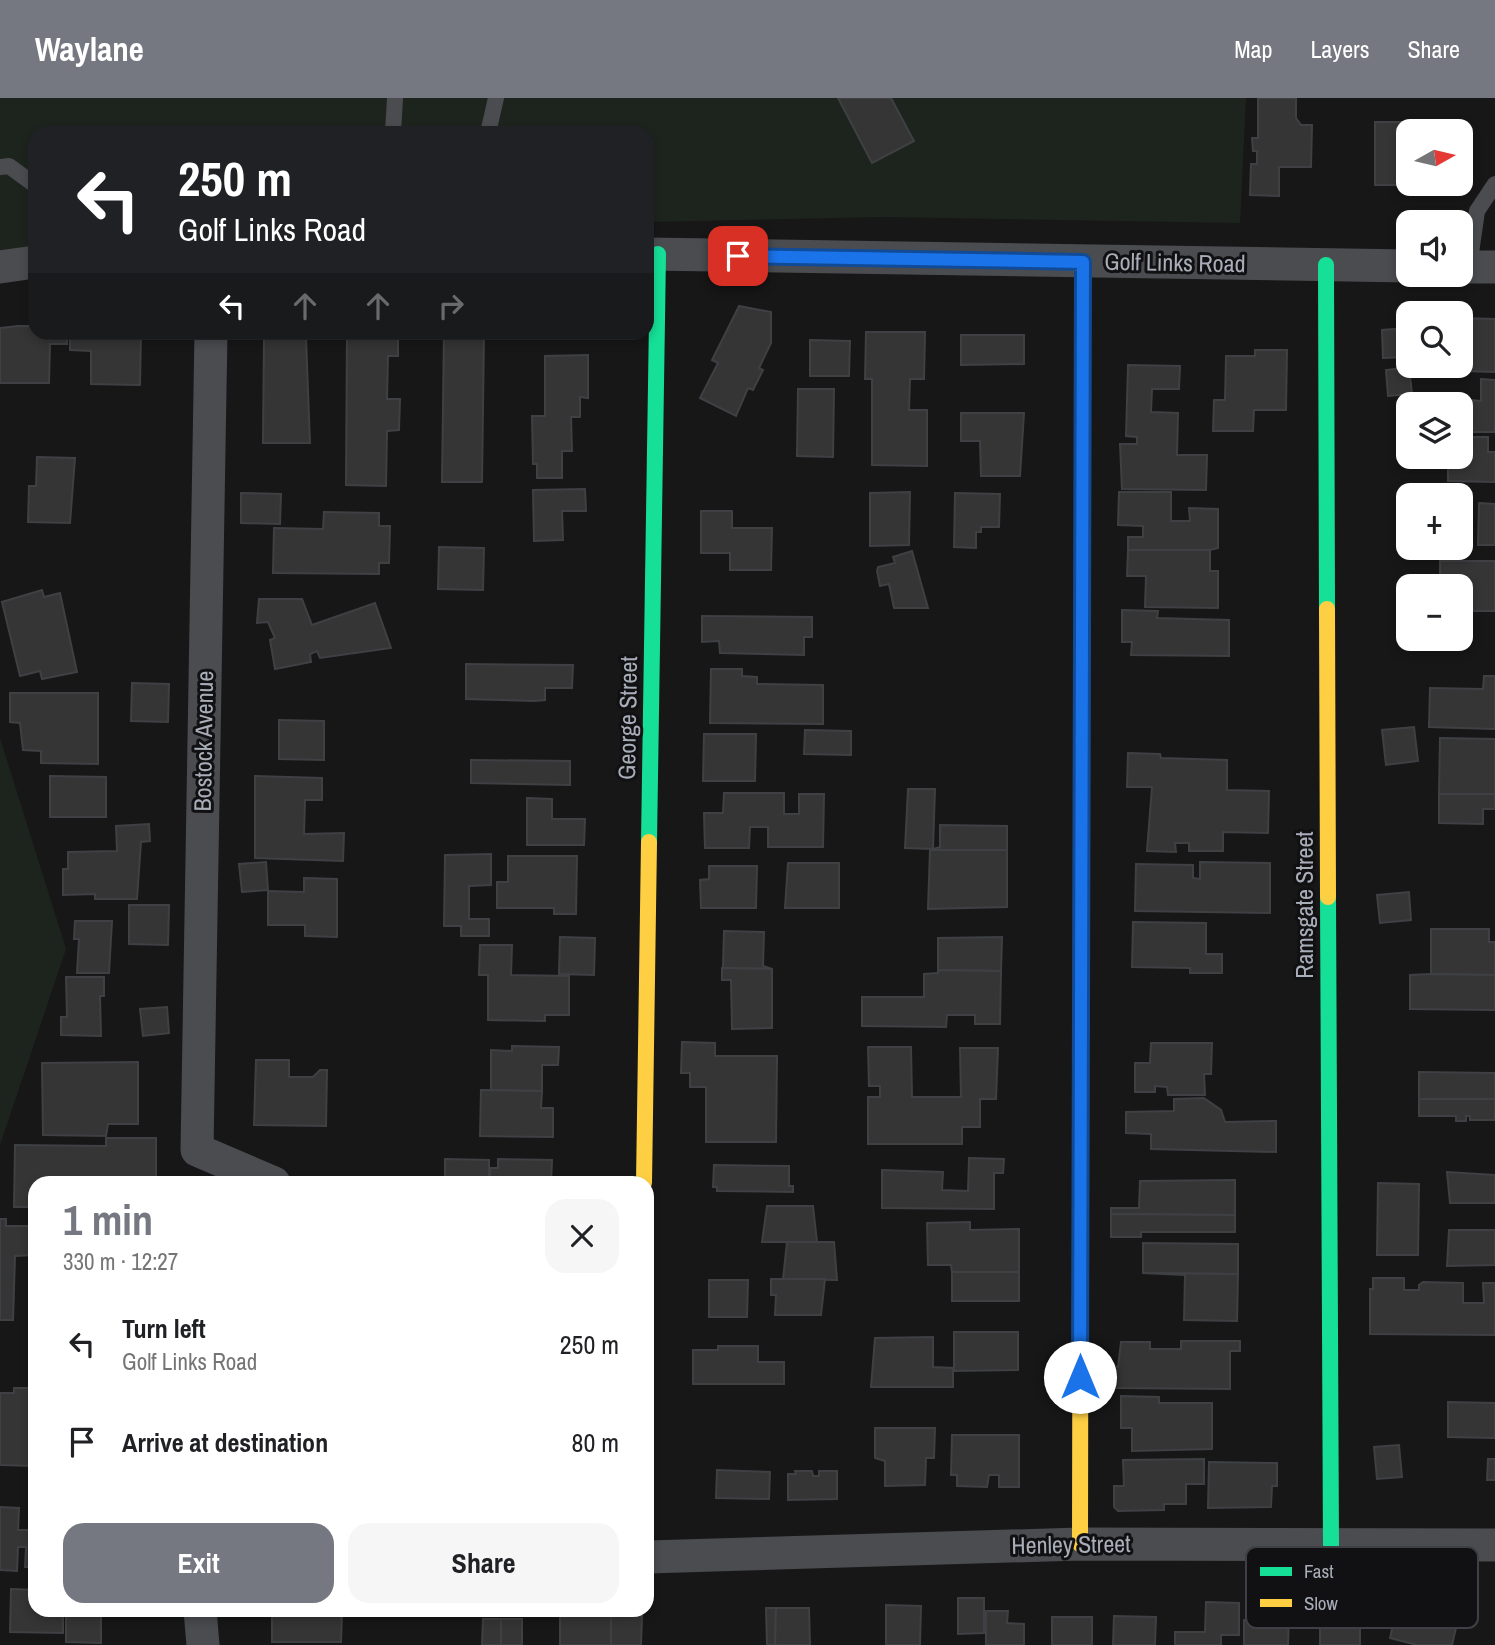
<!DOCTYPE html>
<meta charset="utf-8">
<style>
body{margin:0;font-family:"Archivo Narrow",sans-serif;background:#f6f6f6;color:#202124;height:100vh;display:flex;flex-direction:column;font-size:26px;white-space:nowrap}
*{box-sizing:border-box;margin:0}
p{font-size:23px;color:#757577}
.icon{flex:none;width:38px;height:38px;fill:none;stroke:currentColor;stroke-width:2;stroke-linecap:round;stroke-linejoin:round}
.map{position:relative;flex:1;overflow:hidden}
.sheet{position:absolute;left:28px;top:1078px;width:626px;height:441px;display:flex;flex-direction:column;background:#fff;border-radius:21px;box-shadow:0 4px 10px #0003}
.sheet>*{flex:none}
.top-card{position:absolute;left:28px;top:28px;width:626px;height:214px;border-radius:21px;box-shadow:0 4px 10px #0003;background:#202124;color:#fff;overflow:hidden}
.needle{width:46px;rotate:82deg}
.buttons{position:absolute;left:1396px;top:21px;display:grid;gap:14px}
.buttons a{display:grid;place-items:center;width:77px;height:77px;border-radius:14px;background:#fff;box-shadow:0 4px 10px #0003;font-size:35px}
.pin{position:absolute;display:grid;place-items:center;width:60px;height:60px;color:#fff;margin:-30px;border-radius:14px;box-shadow:0 4px 10px #0006}
.me{position:absolute;width:77px;margin:-38px;rotate:0deg;stroke-linejoin:round;filter:drop-shadow(0 0 5px #0008)}
.turn{display:flex;align-items:center;gap:24px;height:147px;padding:0 35px;font-size:32px}
.turn .icon{width:91px;height:91px;stroke-width:2.5}
.turn b{display:block;font-size:49px;line-height:60px}
.lanes{display:flex;align-items:center;height:66px;padding:0 35px;background:#0003;justify-content:center;gap:35px;direction:ltr}
.lanes .off{opacity:.35}
.round{display:grid;place-items:center;flex:none;width:74px;height:74px;border-radius:21px;background:#f6f6f6}
.headline{display:flex;align-items:center;justify-content:space-between;height:119px;padding:0 35px}
h1{font-size:42px;font-weight:800;line-height:52px;color:#757880}
.cta{display:flex;gap:14px;margin-top:auto;padding:14px 35px}
.cta a{flex:1;height:80px;border-radius:21px;background:#757880;color:#fff;font-size:28px;font-weight:800;line-height:80px;text-align:center}
.cta a+a{background:#f6f6f6;color:#202124}
ul{padding:0;list-style:none}
li{display:flex;align-items:center;gap:21px;height:98px;padding:0 35px}
li div{flex:1}
li b{display:block;font-size:26px}
li em{font-style:normal}
header{display:flex;align-items:center;gap:42px;box-sizing:border-box;height:98px;padding:0 35px;background:#757880;color:#fff}
header strong{font-size:33px}
nav{display:flex;gap:38px;margin-inline-start:auto;font-size:24px}
.map>svg:first-child{display:block}
.green{fill:#1d241e}
.building{fill:#353536;stroke:#3f4043;stroke-width:2}
.lines{fill:none;stroke-linecap:round;stroke-linejoin:round}
.lane{stroke:#4b4c50;stroke-width:16}
.street{stroke:#4b4c50;stroke-width:33}
.fast{stroke:#16e098;stroke-width:16}
.slow{stroke:#ffcf43;stroke-width:16}
.route-casing{stroke:#114b97;stroke-width:18}
.route{stroke:#1a73e8;stroke-width:12}
.labels{text-anchor:middle;stroke-width:6;stroke-linejoin:round;paint-order:stroke}
.street-label{font-size:24px;fill:#a8adb8;stroke:#111113}
.key{fill:#111113;stroke:#3e4045;stroke-width:2}
.key-label{font-size:19px;fill:#a8adb8}
</style>
<header>
<strong>Waylane</strong>
<nav><a>Map</a><a>Layers</a><a>Share</a></nav>
</header>
<div class="map">
<svg width="1495" height="1547" viewBox="0 0 1495 1547">
<rect width="100%" height="100%" fill="#171717"/>
<g class="green">
<polygon points="0,0 1246,0 1240,125 884,119 648,124 648,35 35,35 35,150 0,154"/>
<polygon points="0,640 66,851 0,1047"/>
</g>
<g class="building">
<polygon points="838,0 891,0 914,43 872,65"/>
<polygon points="1258,0 1296,0 1296,20 1301,27 1312,27 1311,69 1279,69 1279,98 1250,97 1251,66 1257,66 1257,53 1253,53 1252,40 1258,40"/>
<polygon points="1375,24 1421,24 1421,33 1409,33 1409,86 1420,87 1375,87"/>
<polygon points="739,208 771,214 771,245 759,270 763,272 753,292 748,290 736,318 700,300 718,265 712,262"/>
<polygon points="1461,220 1495,221 1495,274 1462,273"/>
<polygon points="18,228 35,228 35,234 67,234 67,246 50,246 49,285 0,285 0,230"/>
<polygon points="1408,230 1409,259 1383,260 1382,232"/>
<polygon points="70,234 141,234 140,287 91,286 91,253 70,252"/>
<polygon points="347,234 398,234 398,258 388,258 387,301 400,301 399,332 387,333 386,388 346,387"/>
<polygon points="444,234 484,234 482,384 442,384"/>
<polygon points="866,234 925,234 924,281 910,281 909,312 927,312 927,368 872,367 872,281 865,281"/>
<polygon points="961,237 1024,237 1024,266 961,267"/>
<polygon points="264,240 306,240 310,345 263,345"/>
<polygon points="810,242 850,243 849,278 810,278"/>
<polygon points="1255,252 1287,252 1286,312 1254,312 1253,333 1213,333 1214,302 1225,302 1226,258 1255,258"/>
<polygon points="588,257 588,300 580,299 580,319 571,319 572,353 562,353 562,380 537,380 537,366 533,366 532,318 545,318 545,258"/>
<polygon points="1128,267 1180,268 1179,291 1152,291 1151,314 1178,315 1177,357 1207,357 1206,392 1122,391 1120,346 1137,346 1137,339 1126,338"/>
<polygon points="1409,269 1412,296 1388,298 1386,272"/>
<polygon points="1481,281 1495,282 1495,334 1471,334 1472,302 1481,303"/>
<polygon points="798,291 834,291 833,359 797,358"/>
<polygon points="961,315 1024,315 1020,378 981,378 980,343 961,343"/>
<polygon points="1461,339 1488,339 1488,354 1495,354 1495,384 1448,383 1448,359 1461,359"/>
<polygon points="37,359 75,360 70,425 28,424 29,388 36,388"/>
<polygon points="585,391 586,413 562,413 563,442 534,443 533,392"/>
<polygon points="910,394 909,447 870,448 870,395"/>
<polygon points="1119,394 1171,394 1171,423 1190,423 1189,410 1218,411 1218,450 1210,452 1128,452 1128,439 1143,439 1143,428 1118,427"/>
<polygon points="241,395 281,396 280,426 241,425"/>
<polygon points="955,395 1000,396 999,429 981,429 981,434 976,434 976,450 954,449"/>
<polygon points="1479,405 1495,406 1495,447 1478,447"/>
<polygon points="701,413 732,413 732,430 772,430 771,472 730,472 730,455 701,455"/>
<polygon points="324,414 379,415 379,428 390,428 389,465 379,465 379,476 273,475 274,430 323,431"/>
<polygon points="439,449 484,450 483,492 438,491"/>
<polygon points="1128,452 1210,452 1210,473 1218,473 1218,510 1145,509 1146,478 1127,478"/>
<polygon points="912,453 928,510 894,510 889,486 880,488 877,473 878,469 895,465 893,459"/>
<polygon points="1440,463 1495,463 1495,513 1461,513 1461,488 1440,488"/>
<polygon points="42,492 44,499 60,495 77,574 42,581 40,573 20,578 2,504"/>
<polygon points="259,501 302,501 312,527 375,505 391,550 320,560 317,553 310,556 311,564 275,571 270,542 275,540 268,524 257,525"/>
<polygon points="1122,512 1158,513 1157,520 1229,522 1229,558 1131,557 1132,544 1122,544"/>
<polygon points="702,518 812,519 812,539 804,539 804,557 720,555 719,543 702,544"/>
<polygon points="466,566 573,567 572,590 545,590 545,602 534,603 466,601"/>
<polygon points="711,571 742,571 742,578 757,579 757,586 823,587 823,626 710,625"/>
<polygon points="1484,578 1495,578 1495,631 1429,629 1430,590 1483,591"/>
<polygon points="132,585 169,586 168,624 131,623"/>
<polygon points="10,595 98,595 98,666 41,665 41,653 23,652 20,625 10,624"/>
<polygon points="279,622 324,623 324,662 279,661"/>
<polygon points="1414,629 1418,663 1386,667 1382,632"/>
<polygon points="805,632 851,633 851,657 804,656"/>
<polygon points="704,636 756,636 755,683 703,683"/>
<polygon points="1440,640 1495,641 1495,696 1439,696"/>
<polygon points="1128,655 1160,656 1161,660 1227,662 1227,692 1269,693 1268,735 1223,734 1223,753 1189,753 1189,745 1175,745 1176,754 1147,753 1152,689 1127,689"/>
<polygon points="471,662 570,663 570,687 471,685"/>
<polygon points="50,678 106,679 106,719 50,719"/>
<polygon points="255,678 322,680 322,702 305,702 304,736 344,735 343,763 255,760"/>
<polygon points="908,691 935,691 933,751 905,750"/>
<polygon points="724,695 784,695 784,716 799,716 799,696 824,696 823,749 768,749 768,729 750,729 749,750 705,750 704,715 723,715"/>
<polygon points="1439,696 1495,696 1495,711 1483,711 1483,726 1439,725"/>
<polygon points="527,700 552,701 552,721 585,721 584,747 527,747"/>
<polygon points="149,726 150,743 141,744 137,801 95,801 95,796 63,797 63,771 68,771 68,754 117,753 116,728"/>
<polygon points="940,727 1007,728 1007,752 930,752 940,749"/>
<polygon points="930,752 1007,752 1007,809 928,811"/>
<polygon points="491,756 491,787 469,788 469,821 489,821 489,838 461,838 461,828 444,828 445,757"/>
<polygon points="508,758 577,758 576,816 554,816 554,810 497,810 497,784 508,784"/>
<polygon points="266,764 268,792 242,794 239,766"/>
<polygon points="1200,764 1270,765 1270,815 1135,813 1136,766 1193,767 1193,780 1200,781"/>
<polygon points="788,765 839,765 839,810 785,810"/>
<polygon points="709,768 757,768 756,810 701,810 700,782 709,781"/>
<polygon points="304,780 337,781 337,839 305,838 305,827 268,827 268,793 304,794"/>
<polygon points="1409,794 1411,822 1380,825 1377,797"/>
<polygon points="129,807 169,807 168,847 129,846"/>
<polygon points="75,823 112,823 109,875 77,875 79,841 74,841"/>
<polygon points="1133,824 1206,825 1206,856 1222,856 1222,875 1190,875 1190,870 1132,869"/>
<polygon points="1431,831 1489,831 1489,844 1495,844 1495,877 1431,876"/>
<polygon points="724,833 764,834 763,868 772,871 723,870"/>
<polygon points="560,839 595,840 594,877 559,876"/>
<polygon points="1002,839 1001,873 938,872 938,840"/>
<polygon points="480,847 512,847 511,877 569,878 569,917 545,917 545,923 488,922 488,877 479,877"/>
<polygon points="722,870 772,871 772,930 732,931 731,882 722,882"/>
<polygon points="938,872 1001,873 1000,926 975,926 975,917 947,917 946,929 862,928 862,899 924,899 924,876 938,875"/>
<polygon points="1431,876 1495,877 1495,912 1410,911 1410,877"/>
<polygon points="66,879 104,879 104,898 100,898 101,938 61,937 61,919 67,919"/>
<polygon points="167,909 169,935 143,938 140,911"/>
<polygon points="682,944 715,945 715,958 777,958 776,1044 706,1044 706,989 690,989 690,975 681,975"/>
<polygon points="1151,945 1212,945 1211,976 1204,976 1205,997 1168,997 1167,989 1155,988 1155,994 1135,994 1135,965 1150,965"/>
<polygon points="512,948 559,949 558,967 542,967 542,993 491,992 491,952 512,953"/>
<polygon points="868,949 911,949 912,999 961,999 960,950 998,950 996,1001 980,1001 980,1029 962,1029 962,1046 868,1046 868,999 880,999 880,988 869,988"/>
<polygon points="256,962 289,962 289,979 313,979 320,972 327,972 326,1028 254,1027"/>
<polygon points="138,964 138,1026 108,1026 106,1038 43,1037 42,965"/>
<polygon points="1419,974 1495,975 1495,1001 1419,1001"/>
<polygon points="481,992 542,993 541,1010 553,1010 553,1039 480,1038"/>
<polygon points="1204,1000 1221,1012 1225,1024 1276,1023 1276,1054 1151,1051 1151,1036 1126,1035 1126,1014 1174,1013 1174,1001"/>
<polygon points="1419,1001 1495,1001 1495,1022 1470,1022 1470,1018 1466,1018 1466,1023 1456,1023 1456,1018 1419,1018"/>
<polygon points="106,1040 156,1040 156,1079 35,1085 35,1109 14,1109 15,1047 106,1048"/>
<polygon points="969,1060 1004,1061 1003,1075 994,1075 994,1111 882,1110 882,1072 943,1074 942,1092 968,1093"/>
<polygon points="445,1061 489,1062 489,1085 445,1085"/>
<polygon points="498,1061 552,1062 551,1085 490,1085 490,1070 498,1070"/>
<polygon points="714,1067 789,1068 789,1088 793,1088 793,1094 717,1093 717,1089 713,1089"/>
<polygon points="1447,1074 1495,1077 1495,1105 1450,1105"/>
<polygon points="1235,1082 1235,1117 1111,1116 1111,1110 1139,1110 1140,1083"/>
<polygon points="1378,1085 1419,1086 1418,1157 1377,1157"/>
<polygon points="767,1108 813,1108 817,1144 762,1144"/>
<polygon points="1111,1116 1235,1117 1235,1134 1141,1134 1141,1139 1111,1139"/>
<polygon points="0,1121 6,1121 6,1128 35,1128 35,1157 15,1158 13,1222 0,1222"/>
<polygon points="970,1124 970,1132 1019,1131 1019,1174 952,1174 951,1167 928,1167 927,1125"/>
<polygon points="1449,1132 1495,1132 1495,1167 1447,1168"/>
<polygon points="787,1144 834,1144 837,1182 783,1181"/>
<polygon points="1143,1145 1238,1146 1238,1176 1143,1175"/>
<rect x="952" y="1174" width="67" height="29"/>
<polygon points="1143,1175 1238,1176 1237,1223 1184,1222 1185,1177"/>
<polygon points="1373,1180 1404,1180 1404,1192 1419,1192 1419,1187 1423,1184 1463,1185 1463,1205 1484,1205 1483,1185 1495,1185 1495,1237 1370,1236 1370,1191 1373,1191"/>
<polygon points="771,1181 825,1181 821,1217 775,1217 776,1197 771,1197"/>
<polygon points="709,1182 748,1182 747,1219 709,1219"/>
<polygon points="954,1234 1018,1234 1018,1272 954,1273"/>
<polygon points="933,1239 933,1269 953,1270 953,1289 871,1289 875,1240"/>
<polygon points="1181,1243 1240,1243 1240,1253 1230,1253 1230,1291 1114,1290 1114,1268 1118,1269 1121,1244 1150,1244 1150,1251 1181,1251"/>
<polygon points="718,1248 758,1248 758,1264 784,1264 784,1286 693,1286 693,1252 718,1252"/>
<polygon points="14,1290 34,1290 34,1368 0,1367 0,1295 14,1295"/>
<polygon points="1121,1298 1159,1299 1159,1305 1212,1305 1212,1351 1132,1353 1132,1330 1121,1330"/>
<polygon points="1448,1304 1495,1305 1495,1340 1448,1339"/>
<polygon points="875,1330 935,1330 934,1360 926,1360 925,1387 885,1388 885,1363 875,1360"/>
<polygon points="952,1337 1019,1337 1019,1389 999,1389 999,1377 989,1377 987,1389 957,1388 957,1377 951,1377"/>
<polygon points="1399,1347 1402,1379 1377,1381 1374,1349"/>
<polygon points="1204,1361 1204,1386 1186,1386 1186,1406 1164,1406 1164,1412 1118,1413 1114,1409 1114,1388 1124,1388 1123,1362"/>
<polygon points="1488,1361 1495,1361 1495,1382 1487,1382"/>
<polygon points="1209,1364 1277,1365 1277,1388 1272,1388 1271,1409 1208,1410"/>
<polygon points="717,1372 770,1374 769,1401 716,1400"/>
<polygon points="795,1373 812,1373 813,1378 819,1378 819,1373 837,1373 837,1401 788,1402 788,1376 796,1376"/>
<polygon points="0,1409 19,1410 18,1432 35,1432 35,1469 25,1469 26,1449 18,1449 17,1473 0,1472"/>
<polygon points="11,1491 35,1492 35,1512 63,1512 63,1535 10,1534"/>
<polygon points="958,1500 984,1500 984,1535 958,1536"/>
<polygon points="1399,1501 1459,1517 1452,1547 1417,1547 1390,1540"/>
<polygon points="1206,1504 1239,1505 1239,1537 1221,1537 1221,1547 1175,1547 1175,1534 1205,1534"/>
<polygon points="886,1507 921,1508 920,1547 886,1547"/>
<polygon points="766,1510 776,1510 775,1547 767,1547"/>
<polygon points="776,1510 809,1510 810,1547 775,1547"/>
<polygon points="66,1512 101,1512 101,1545 66,1544"/>
<polygon points="272,1512 342,1515 341,1544 272,1544"/>
<polygon points="986,1513 1008,1513 1007,1525 1024,1526 1024,1547 986,1547"/>
<polygon points="1320,1514 1360,1515 1360,1547 1320,1547"/>
<polygon points="1263,1515 1289,1515 1288,1547 1244,1547 1244,1522 1262,1522"/>
<rect x="560" y="1518" width="51" height="29"/>
<polygon points="611,1518 642,1518 641,1547 611,1547"/>
<polygon points="1114,1518 1156,1519 1155,1547 1113,1547"/>
<rect x="1052" y="1519" width="40" height="28"/>
<polygon points="483,1521 501,1521 501,1547 482,1547"/>
<rect x="501" y="1521" width="21" height="26"/>
</g>
<g class="lines">
<g class="lane">
<polyline points="393,35 395,0"/>
<polyline points="488,35 496,0"/>
<polyline points="0,69 9,68 35,87"/>
<polyline points="1469,169 1477,113 1495,86"/>
</g>
<g class="street">
<polyline points="648,156 1409,168"/>
<polyline points="0,169 35,164"/>
<polyline points="1461,169 1495,169"/>
<polyline points="211,234 197,1052 274,1085"/>
<polyline points="648,1459 1080,1446 1495,1447"/>
<polyline points="200,1512 203,1547"/>
</g>
<g class="fast">
<polyline points="1326,167 1327,511"/>
<polyline points="649,744 658,156"/>
<polyline points="1328,799 1331,1447"/>
<polyline points="1081,879 1083,255"/>
</g>
<g class="slow">
<polyline points="1083,255 1083,164"/>
<polyline points="1327,511 1328,799"/>
<polyline points="644,1085 649,744"/>
<polyline points="1080,1446 1081,879"/>
</g>
</g>
<g class="lines">
<defs>
<polyline id="route" points="738,158 1083,164 1080,1279"/>
</defs>
<use href="#route" class="route-casing"/>
<use href="#route" class="route"/>
</g>
<g class="labels">
<g class="street-label">
<text transform="translate(1175 165) rotate(1)" y="8">Golf Links Road</text>
<text transform="translate(628 620) rotate(-89)" y="8">George Street</text>
<text transform="translate(204 643) rotate(-89)" y="8">Bostock Avenue</text>
<text transform="translate(1305 807) rotate(-90)" y="8">Ramsgate Street</text>
<text transform="translate(1071 1447) rotate(-1)" y="8">Henley Street</text>
</g>
</g>
<rect x="1246" y="1449" width="232" height="81" rx="10" class="key"/>
<rect x="1260" y="1469" width="32" height="9" fill="#16e098"/>
<rect x="1260" y="1501" width="32" height="8" fill="#ffcf43"/>
<g class="key-label">
<text x="1304" y="1480">Fast</text>
<text x="1304" y="1512">Slow</text>
</g>
</svg>
<div class="buttons">
<a><svg class="needle" viewBox="-14 -14 28 28"><path d="M0-13l5 13h-10z" fill="#e53935"/><path d="M0 13l5-13h-10z" fill="#757577"/></svg></a>
<a><svg class="icon" aria-label="sound" viewBox="0 0 24 24"><path d="M4 9h4l5-4v14l-5-4H4zM17 9q2 3 0 6"/></svg></a>
<a><svg class="icon" aria-label="search" viewBox="0 0 24 24"><circle cx="10" cy="10" r="6"/><path d="M15 15l6 6"/></svg></a>
<a><svg class="icon" aria-label="layers" viewBox="0 0 24 24"><path d="M12 4l9 5-9 5-9-5zM3 14l9 5 9-5"/></svg></a>
<a>+</a>
<a>−</a>
</div>
<div class="pin" style="left:738px;top:158px;background:#d93025"><svg class="icon" aria-label="arrive" viewBox="0 0 24 24"><path d="M6 21V4h12l-3 4 3 4H6"/></svg></div>
<svg class="me" style="left:1080px;top:1279px" viewBox="-20 -20 40 40"><circle r="19" fill="#fff"/><path d="M0-13L10 11 0 6-10 11z" fill="#1a73e8"/></svg>
<div class="top-card">
<div class="turn"><svg class="icon" aria-label="left" viewBox="0 0 24 24"><path d="M17 20v-9H6M10 6l-5 5 5 5"/></svg><div><b>250 m</b>Golf Links Road</div></div>
<div class="lanes"><svg class="icon" aria-label="left" viewBox="0 0 24 24"><path d="M17 20v-9H6M10 6l-5 5 5 5"/></svg><svg class="icon off" aria-label="ahead" viewBox="0 0 24 24"><path d="M12 20V5M6 11l6-6 6 6"/></svg><svg class="icon off" aria-label="ahead" viewBox="0 0 24 24"><path d="M12 20V5M6 11l6-6 6 6"/></svg><svg class="icon off" aria-label="right" viewBox="0 0 24 24"><path d="M7 20v-9h11M14 6l5 5-5 5"/></svg></div>
</div>
<section class="sheet">
<div class="headline"><div><h1>1 min</h1><p>330 m · 12:27</p></div><a class="round"><svg class="icon" aria-label="close" viewBox="0 0 24 24"><path d="M6 6l12 12M18 6L6 18"/></svg></a></div>
<ul>
<li><svg class="icon" aria-label="left" viewBox="0 0 24 24"><path d="M17 20v-9H6M10 6l-5 5 5 5"/></svg><div><b>Turn left</b><p>Golf Links Road</p></div><em>250 m</em></li>
<li><svg class="icon" aria-label="arrive" viewBox="0 0 24 24"><path d="M6 21V4h12l-3 4 3 4H6"/></svg><div><b>Arrive at destination</b></div><em>80 m</em></li>
</ul>
<div class="cta"><a>Exit</a><a>Share</a></div>
</section>
</div>
